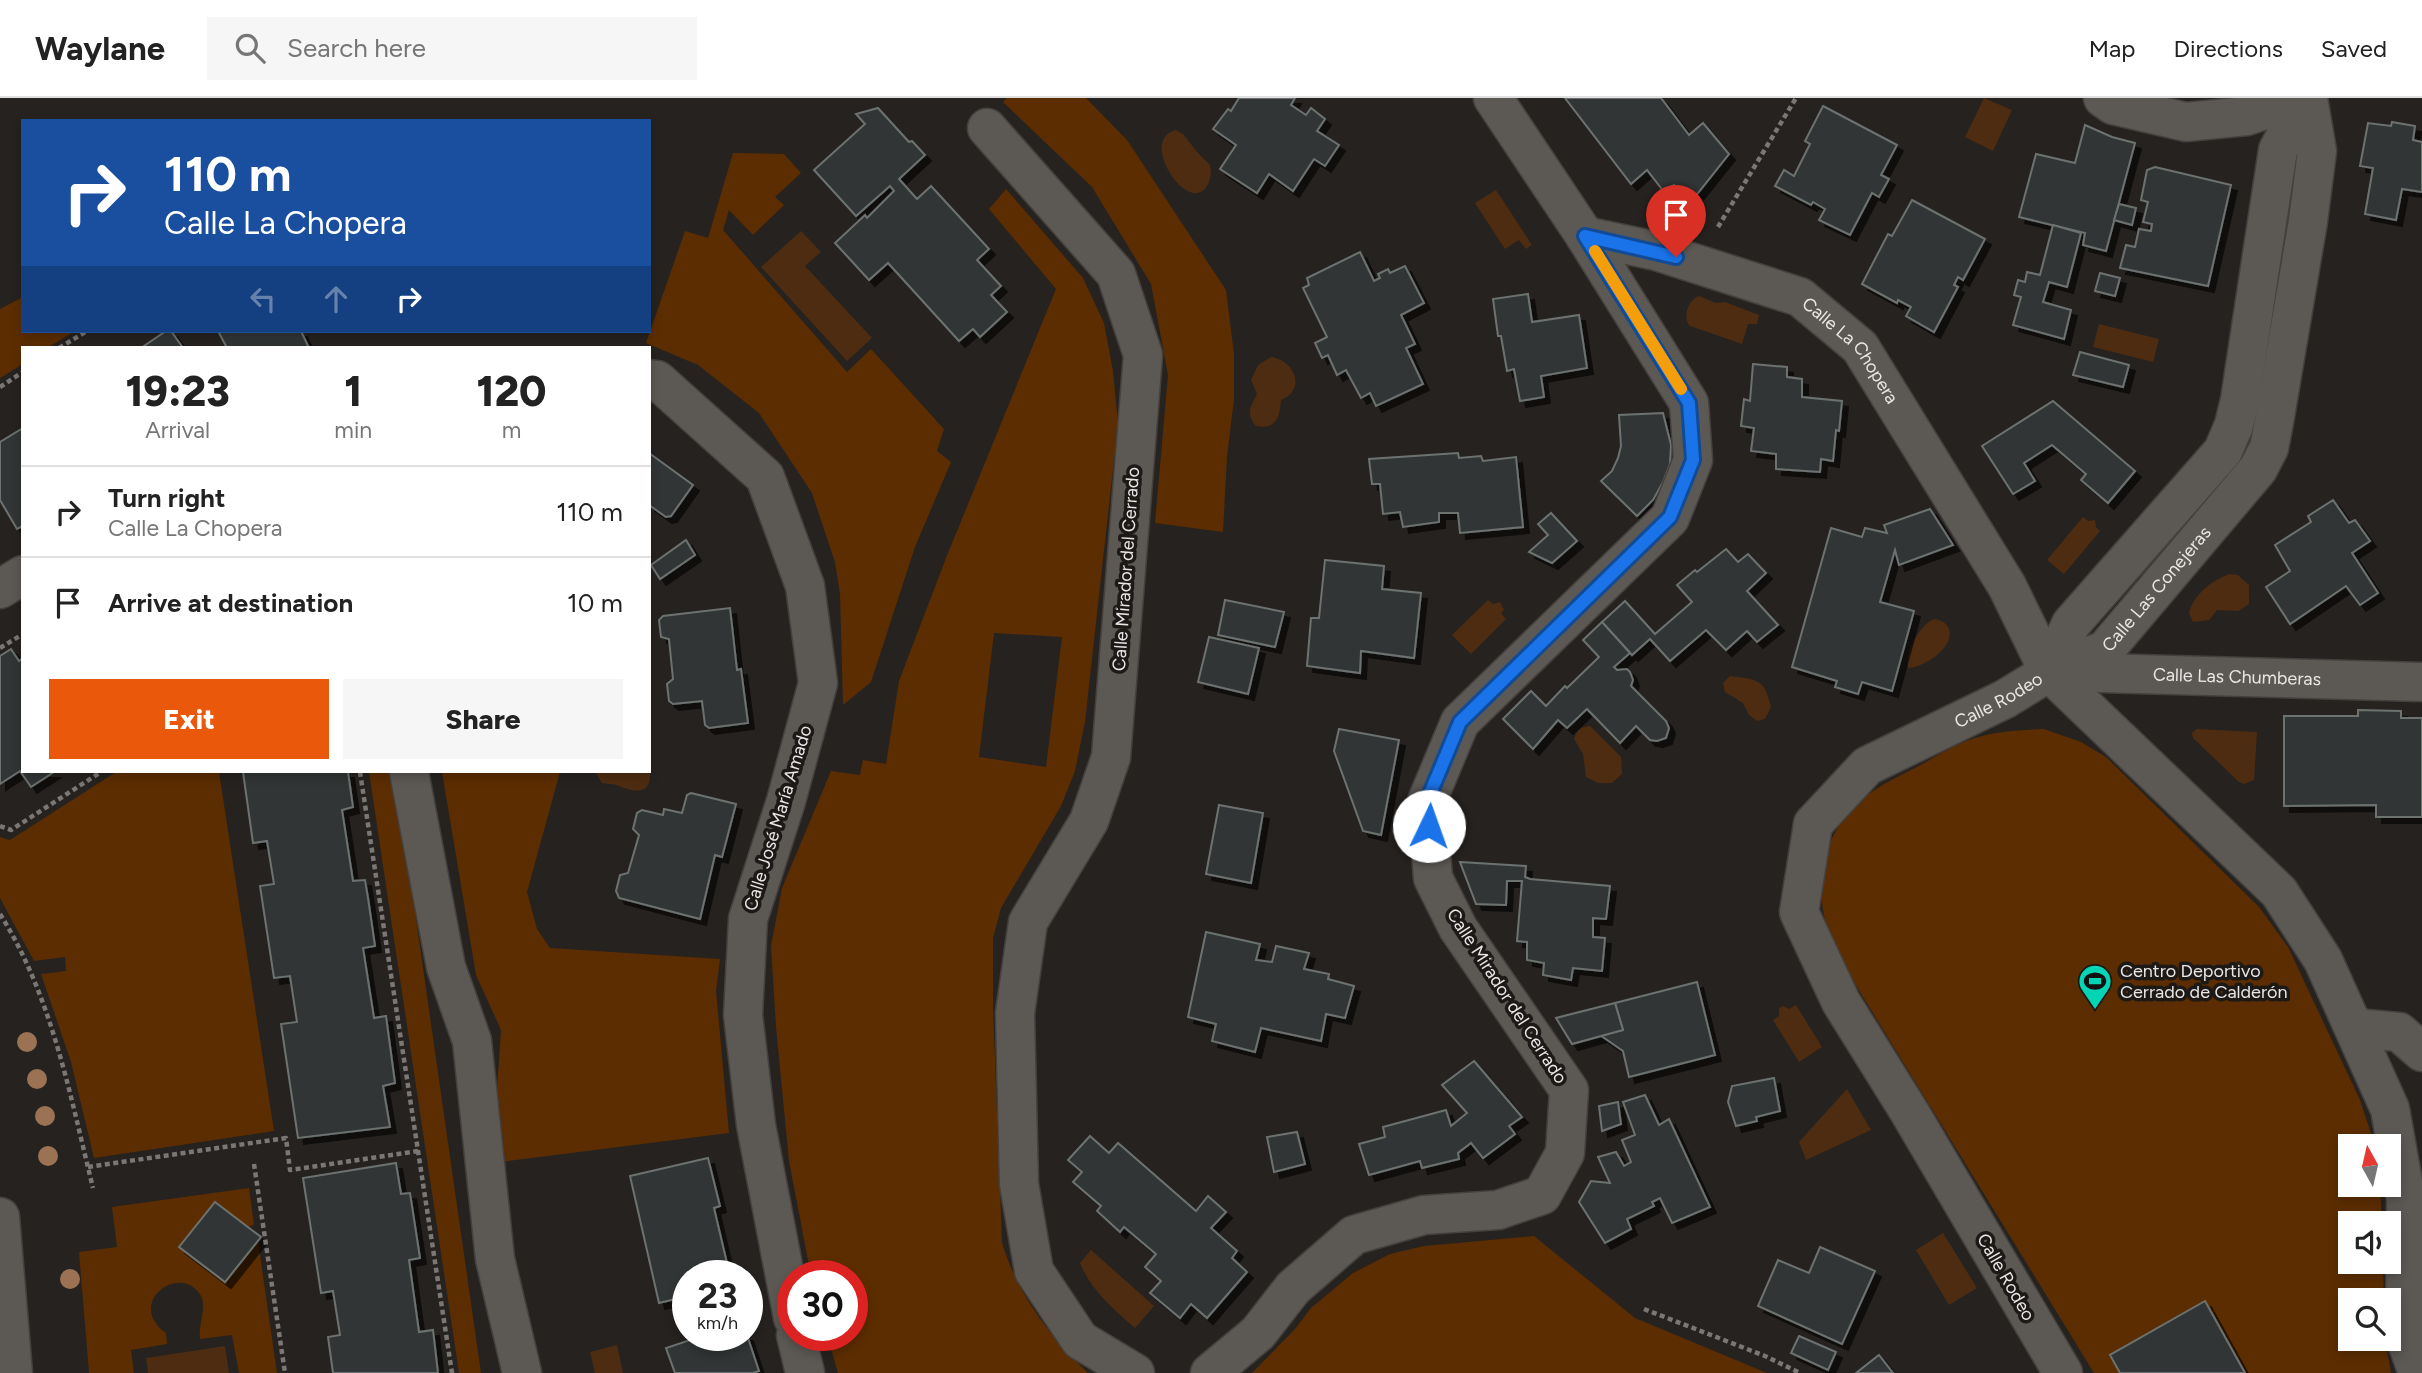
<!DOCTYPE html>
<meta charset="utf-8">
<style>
body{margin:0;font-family:Figtree,sans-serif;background:#f6f6f6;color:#222;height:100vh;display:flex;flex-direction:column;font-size:26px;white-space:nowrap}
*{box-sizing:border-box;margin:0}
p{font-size:23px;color:#767676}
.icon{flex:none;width:38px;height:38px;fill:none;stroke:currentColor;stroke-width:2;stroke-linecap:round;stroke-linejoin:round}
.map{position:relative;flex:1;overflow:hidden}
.side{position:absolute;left:21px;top:248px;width:630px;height:427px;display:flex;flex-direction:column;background:#fff;border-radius:0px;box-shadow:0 4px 10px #0003}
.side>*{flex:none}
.banner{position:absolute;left:21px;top:21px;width:630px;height:214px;border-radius:0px;box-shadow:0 4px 10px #0003;background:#1a4fa0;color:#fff;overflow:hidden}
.needle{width:46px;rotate:352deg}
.controls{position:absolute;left:2338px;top:1036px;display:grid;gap:14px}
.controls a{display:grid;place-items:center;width:63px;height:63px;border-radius:0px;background:#fff;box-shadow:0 4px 10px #0003;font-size:35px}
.speed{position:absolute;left:672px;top:1162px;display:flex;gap:14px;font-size:35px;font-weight:700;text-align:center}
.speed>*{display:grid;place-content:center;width:91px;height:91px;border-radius:50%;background:#fff;box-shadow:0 4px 10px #0003;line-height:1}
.speed small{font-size:18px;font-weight:400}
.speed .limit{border:10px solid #d22;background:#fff;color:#111}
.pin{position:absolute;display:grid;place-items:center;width:60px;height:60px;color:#fff;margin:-72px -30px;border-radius:50% 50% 50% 0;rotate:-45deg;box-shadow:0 0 7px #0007}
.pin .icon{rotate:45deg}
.me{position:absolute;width:77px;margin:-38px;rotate:3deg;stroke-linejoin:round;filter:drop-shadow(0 0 5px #0008)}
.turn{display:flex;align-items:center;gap:24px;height:147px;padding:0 28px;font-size:32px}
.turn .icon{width:91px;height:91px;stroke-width:2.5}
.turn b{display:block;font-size:49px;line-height:60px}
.lanes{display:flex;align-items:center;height:66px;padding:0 28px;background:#0003;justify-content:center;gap:35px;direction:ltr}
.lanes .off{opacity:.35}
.eta{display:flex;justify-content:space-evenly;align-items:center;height:119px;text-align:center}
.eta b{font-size:42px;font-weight:800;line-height:49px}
.action{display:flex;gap:14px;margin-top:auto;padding:14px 28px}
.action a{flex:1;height:80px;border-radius:0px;background:#ea580c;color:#fff;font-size:28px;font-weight:800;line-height:80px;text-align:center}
.action a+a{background:#f6f6f6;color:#222}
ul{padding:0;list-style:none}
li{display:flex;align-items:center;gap:21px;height:91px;padding:0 28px;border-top:2px solid #e0e0e0}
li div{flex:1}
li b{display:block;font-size:26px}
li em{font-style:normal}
header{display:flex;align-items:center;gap:42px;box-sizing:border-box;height:98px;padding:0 35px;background:#fff;border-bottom:2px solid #e0e0e0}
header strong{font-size:33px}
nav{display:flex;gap:38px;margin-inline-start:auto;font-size:24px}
.search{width:490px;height:63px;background:#f6f6f6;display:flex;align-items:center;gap:18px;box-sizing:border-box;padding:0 24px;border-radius:0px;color:#767676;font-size:26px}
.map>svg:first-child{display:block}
.green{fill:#5c2d01;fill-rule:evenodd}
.water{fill:#4e2c11}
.building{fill:#313635;stroke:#6c7270;stroke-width:2;filter:url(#shadow)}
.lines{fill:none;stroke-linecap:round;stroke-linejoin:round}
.minor-casing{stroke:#43403e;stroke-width:41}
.path{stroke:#7b7775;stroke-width:4.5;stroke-dasharray:5 3.5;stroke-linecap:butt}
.minor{stroke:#5c5854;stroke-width:38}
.tree{fill:#9c7254}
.route-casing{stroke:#114b97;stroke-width:18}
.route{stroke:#1a73e8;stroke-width:12}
.slow{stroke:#f59e0b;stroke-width:12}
.labels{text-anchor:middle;stroke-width:7;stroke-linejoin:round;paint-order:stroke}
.street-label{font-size:18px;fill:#e9e6e5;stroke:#1c1916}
.poi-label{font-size:18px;fill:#e9e6e5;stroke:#1c1916;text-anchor:start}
</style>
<header>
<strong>Waylane</strong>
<div class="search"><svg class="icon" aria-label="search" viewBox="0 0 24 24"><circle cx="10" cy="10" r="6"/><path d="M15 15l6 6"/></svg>Search here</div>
<nav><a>Map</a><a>Directions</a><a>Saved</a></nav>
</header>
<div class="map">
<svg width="2422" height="1275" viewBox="0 0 2422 1275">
<defs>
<filter id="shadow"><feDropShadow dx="6" dy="6" stdDeviation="0" flood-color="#0009"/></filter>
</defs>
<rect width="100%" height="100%" fill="#26221f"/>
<g class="green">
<polygon points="1007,0 1086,0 1127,42 1226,192 1234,256 1234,301 1227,359 1223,434 1155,425 1168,277 1151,186 1092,89 1003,4"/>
<polygon points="733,55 784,56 801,75 775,99 784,107 753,137 729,112 723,132 847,274 871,251 944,331 937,353 951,364 915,449 871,584 843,607 840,496 835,464 812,395 759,315 698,267 646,245 685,133 708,140"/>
<path d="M1006,91l77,89 21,45 9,48 5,53 -33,298 -10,49 -14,35 -60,102 -8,30v69l9,236c16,52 47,93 86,130h-250l-11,-38h25v-59h-41l-22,-115 -13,-134 -5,-81 11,-58 49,-117 29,4 3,-15 23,4 13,-83 47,-123 110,-269 -67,-80zM994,535l68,4 -16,130 -67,-10z"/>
<polygon points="23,199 23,233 75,233 47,250 23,250 23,266 0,280 0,211"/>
<path d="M2044,631l37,13 25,15 153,150 29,40 72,153 15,46h-25v39h30l2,38h-32v39h33l1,38h-34v39h35l6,34h-297l-261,-425c-19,-54 -18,-102 24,-144 16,-16 40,-27 60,-37 18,-10 38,-23 58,-29 22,-7 45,-8 69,-9z"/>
<polygon points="116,674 219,674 274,1033 94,1060 71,964 41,876 66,873 65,859 34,863 0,800 0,739 10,742"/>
<polygon points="369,674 395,674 481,1275 459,1275"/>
<polygon points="442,674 560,674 527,794 537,831 550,850 720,861 716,893 729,1035 501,1064 496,1006 501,932 476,877"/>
<path d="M249,1090l5,37 -7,2 -32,-25 -36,45 46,35 33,-41 19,132h-38l-7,-38 -32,4c-2,-15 7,-31 1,-43 -20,-35 -77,7 -35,37l1,11 -36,6 3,23h-45l-10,-121 38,-5 -5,-40z"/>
<polygon points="1534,1138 1635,1220 1767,1275 1252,1275 1295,1231 1311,1210 1353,1175 1390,1156 1424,1148"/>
</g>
<g class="water">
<polygon points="1984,0 2012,12 1993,53 1965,39"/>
<path d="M1176,32l7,4 15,19 12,12c4,17 -8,38 -27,23 -16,-12 -35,-51 -7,-58z"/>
<polygon points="1496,92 1532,147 1526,151 1519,142 1505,151 1475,105"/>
<polygon points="801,133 821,154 805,168 872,240 847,263 761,169"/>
<path d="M1699,198l17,7 9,-1 34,13 -2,9h-9l-6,20 -52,-18c-8,-9 -2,-26 9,-30z"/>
<polygon points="2099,226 2159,241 2153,264 2093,249"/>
<path d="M1271,259c25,4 35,33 10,43 -1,17 -5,30 -25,26 -11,-13 -5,-20 1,-32l-6,-14 7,-15z"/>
<polygon points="2083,419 2088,423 2095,422 2096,429 2100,433 2064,476 2047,462"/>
<path d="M2230,476l8,1 11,10v19l-11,7 -21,-1 -8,10 -16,2 -4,-9c5,-19 23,-33 41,-39z"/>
<polygon points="1488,502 1493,506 1500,504 1504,512 1501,515 1506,521 1471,556 1452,537"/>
<path d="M1934,521c6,1 10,2 14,8 10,19 -25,41 -40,41 -5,-13 12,-44 26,-49z"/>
<path d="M1730,578c28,4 34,2 41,31l-6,12 -8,2 -8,-6 -6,-12 -18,-11 -2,-9z"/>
<path d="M1590,628l31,31 1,17 -10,9h-14l-12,-6 -3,-23 -9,-15c3,-9 6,-12 16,-13z"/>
<polygon points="2197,631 2257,634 2254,682 2244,686 2239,684 2193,640 2192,635"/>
<path d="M649,671c5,26 -14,24 -30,17 -7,-3 -10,-1 -17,-3l-7,-11h54z"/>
<polygon points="1796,907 1822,949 1799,964 1773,922 1779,918 1779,910 1783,908 1789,911"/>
<polygon points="1847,991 1871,1032 1806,1062 1799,1044"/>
<polygon points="1943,1135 1977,1190 1949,1207 1916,1152"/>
<path d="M1091,1152l63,56 -19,22c-21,-18 -45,-39 -55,-65z"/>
<polygon points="617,1247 623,1275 595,1275 590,1254"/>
<polygon points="225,1248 229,1275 148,1275 146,1260"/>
</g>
<g class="building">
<polygon points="1239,0 1295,0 1291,7 1306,17 1311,10 1325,21 1317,33 1339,47 1325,68 1314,61 1293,93 1269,76 1257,95 1220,71 1236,47 1213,31 1228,11 1231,13"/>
<polygon points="1565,0 1661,0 1689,37 1703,25 1729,56 1698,95 1685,104 1674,87 1664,94 1647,72 1631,86"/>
<polygon points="1823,8 1897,47 1881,77 1889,81 1879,99 1872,95 1850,137 1819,122 1825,111 1813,104 1811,107 1775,88 1784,72 1794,78 1810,46 1805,43"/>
<polygon points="878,10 909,44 912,43 925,57 899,81 917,101 931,88 989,151 977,162 1001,188 991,197 1007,214 980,239 973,231 959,243 888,165 869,182 835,145 865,117 867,120 894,93 890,88 856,118 814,72 865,26 856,16"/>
<polygon points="2392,24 2415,28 2413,42 2422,44 2422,94 2402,91 2396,122 2365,116 2373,70 2360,68 2368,25 2391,28"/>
<polygon points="2085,27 2112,39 2135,45 2106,153 2083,147 2085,135 2019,119 2036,56 2075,65"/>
<polygon points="2155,69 2231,87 2208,188 2120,170 2126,147 2135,149 2139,131 2151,133 2152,126 2143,124 2148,104 2141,102 2147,72"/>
<polygon points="1912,102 1985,141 1963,182 1958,179 1954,187 1958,189 1934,234 1906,218 1911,209 1898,202 1897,205 1862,186 1888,136 1892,138"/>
<polygon points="2119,106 2136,110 2132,127 2114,122"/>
<polygon points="2053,127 2081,135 2067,189 2049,184 2043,204 2071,212 2064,241 2013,227 2021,199 2014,197 2018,182 2025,184 2027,174 2040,177"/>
<polygon points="1360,154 1374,183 1380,180 1378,176 1388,171 1390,175 1405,168 1424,205 1401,217 1415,246 1406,250 1423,286 1376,308 1370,295 1361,300 1346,272 1337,277 1328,257 1322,260 1315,245 1327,239 1303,190 1309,187 1307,180"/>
<polygon points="2100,175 2120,180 2115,198 2095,193"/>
<polygon points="1528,196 1532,224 1579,217 1587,270 1541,278 1544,299 1520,303 1514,271 1507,273 1501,238 1498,238 1493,201"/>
<polygon points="166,233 171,233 183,250 141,250"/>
<polygon points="218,233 301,233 309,250 227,250"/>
<polygon points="2080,254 2129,267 2123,289 2073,277"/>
<polygon points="1753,266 1787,269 1787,279 1802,281 1802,299 1842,303 1839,333 1836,332 1833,363 1821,361 1820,374 1776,371 1776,356 1751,353 1754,330 1741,328 1744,301 1750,303"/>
<polygon points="2053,303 2135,373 2108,405 2081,382 2086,376 2052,347 2024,365 2035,383 2013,396 1982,348"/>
<polygon points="1663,315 1671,347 1670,366 1663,384 1653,402 1637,418 1601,383 1612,373 1618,360 1621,348 1619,317"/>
<polygon points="23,330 23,428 17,431 0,402 0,344"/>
<polygon points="649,355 693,387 671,418 666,419 649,407"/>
<polygon points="1458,355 1459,360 1481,358 1483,363 1516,359 1523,429 1460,435 1458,415 1439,415 1439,424 1403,429 1400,414 1383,416 1380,386 1372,386 1369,361"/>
<polygon points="2333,402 2349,425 2355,422 2370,443 2352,455 2378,495 2360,507 2346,488 2290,526 2266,489 2290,473 2275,447 2311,424 2308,418"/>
<polygon points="1930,411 1953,447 1899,467 1895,452 1880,504 1914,513 1892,593 1862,584 1858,596 1835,589 1837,583 1792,569 1831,430 1862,439 1865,430 1887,435 1884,427"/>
<polygon points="1551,415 1577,443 1552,465 1529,454 1548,437 1538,426"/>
<polygon points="686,442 695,457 660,481 651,467"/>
<polygon points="1726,451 1738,464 1748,456 1766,475 1747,493 1778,527 1757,544 1747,533 1726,552 1706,532 1670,563 1650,541 1632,557 1602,524 1625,503 1655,536 1692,504 1677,487 1695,472 1697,474"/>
<polygon points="1325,462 1384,468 1382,491 1421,495 1414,560 1361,553 1360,575 1307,568 1311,520 1319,520"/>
<polygon points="1225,502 1284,514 1275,549 1218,537"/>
<polygon points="730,510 737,572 741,571 748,625 709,630 705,627 702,603 673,606 669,603 667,586 673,581 669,541 661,539 659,522 663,518"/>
<polygon points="1602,524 1630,555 1614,569 1617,572 1627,571 1630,574 1633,582 1631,588 1666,623 1669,630 1666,640 1657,643 1650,642 1636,628 1620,645 1587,611 1567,630 1558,622 1533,651 1503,621 1531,593 1546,608 1565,588 1567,590 1599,559 1583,542"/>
<polygon points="1209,539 1259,550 1248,596 1198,584"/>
<polygon points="11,551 19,563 23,560 23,674 54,674 31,689 20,673 0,686 0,558"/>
<polygon points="2358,612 2401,613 2401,620 2422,620 2422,719 2376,719 2376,707 2284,708 2284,618 2358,618"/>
<polygon points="1339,631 1399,642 1381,737 1363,733 1334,653"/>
<polygon points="243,674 348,674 353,709 342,712 353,783 365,782 368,800 375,848 363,850 374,920 386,918 395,985 383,988 390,1029 298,1040 281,926 297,924 290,878 274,880 260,788 274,786 267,743 253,745"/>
<polygon points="691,695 736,706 722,759 715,757 700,821 619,800 616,793 620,777 628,775 639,737 633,731 637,715 642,712 663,717 664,711 682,715 687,697"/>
<polygon points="1219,707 1263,715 1251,785 1206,776"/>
<polygon points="1460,764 1526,768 1525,779 1530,781 1610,788 1606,821 1593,820 1593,839 1605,840 1602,873 1573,870 1571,882 1543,877 1544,865 1527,862 1527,844 1517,843 1522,783 1507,783 1506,807 1476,806"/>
<polygon points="1206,834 1260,846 1256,862 1272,864 1276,848 1309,855 1304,871 1329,876 1328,881 1354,888 1345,920 1326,916 1321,943 1261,930 1255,954 1212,943 1216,926 1188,919"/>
<polygon points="1697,884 1715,957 1629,979 1623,953 1600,937 1623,932 1615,905"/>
<polygon points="1615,905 1623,932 1572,946 1556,920"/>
<polygon points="1474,963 1522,1019 1509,1028 1515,1036 1483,1060 1471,1045 1458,1055 1459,1061 1422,1070 1420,1063 1369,1077 1359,1046 1385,1039 1383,1029 1446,1012 1451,1028 1467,1015 1442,987"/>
<polygon points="1774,980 1780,1013 1756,1019 1757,1023 1736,1028 1728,1004 1732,988"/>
<polygon points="1645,997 1659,1027 1669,1021 1710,1109 1672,1125 1660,1100 1652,1104 1654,1108 1627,1121 1631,1131 1605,1145 1579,1104 1591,1083 1610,1085 1598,1059 1616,1054 1624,1068 1631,1064 1622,1042 1635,1037 1623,1004"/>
<polygon points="1618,1004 1621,1026 1602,1033 1599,1008"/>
<polygon points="1297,1034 1305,1066 1274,1074 1267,1039"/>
<polygon points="1090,1038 1109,1055 1118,1045 1196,1113 1208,1098 1226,1114 1211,1130 1237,1153 1232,1160 1247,1174 1207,1220 1191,1206 1180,1220 1150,1195 1161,1183 1145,1169 1156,1156 1124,1129 1120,1134 1097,1113 1101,1108 1073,1084 1082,1074 1068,1062"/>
<polygon points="708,1060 720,1108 714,1110 730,1178 688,1178 688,1198 659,1205 630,1078"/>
<polygon points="396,1065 401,1096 410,1095 420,1160 409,1162 419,1234 433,1232 438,1275 333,1275 328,1239 340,1237 333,1193 321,1195 303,1080"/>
<polygon points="215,1104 261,1139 225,1184 179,1149"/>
<polygon points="1820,1149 1875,1173 1842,1246 1758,1208 1778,1162 1809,1175"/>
<polygon points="2205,1203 2245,1275 2120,1275 2110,1257"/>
<polygon points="705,1237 747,1237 759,1273 753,1275 675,1275 666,1250"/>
<polygon points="1799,1238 1836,1254 1828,1272 1791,1255"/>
<polygon points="1879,1257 1893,1275 1856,1275"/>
</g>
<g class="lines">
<defs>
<g id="minor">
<polyline points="2103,0 2113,7 2186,24 2247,18 2299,0"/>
<polyline points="987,30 1116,176 1143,257 1111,659 1089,723 1028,824 1015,915 1019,1086 1034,1173 1080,1242 1135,1275"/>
<path id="s1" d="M1585,138l71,15 144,46 60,50 147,239 42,86 230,220 44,68 67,149 16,90 -1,138 13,36"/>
<polyline points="649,281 657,282 765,379 805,488 818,585 786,703 748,821 743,917 756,1027 793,1220"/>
<polyline points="0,491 23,477"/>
<polyline points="2049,574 2071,526 2223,353 2234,327 2240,302 2278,52 2306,0"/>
<path id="s2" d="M2065,574l357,10"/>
<polyline points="409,674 446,869 472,943 495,1161 522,1275"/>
<polyline points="2356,930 2399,934 2422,954"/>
<polyline points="0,1119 13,1275"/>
<polyline points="796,1237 805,1275"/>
<polyline points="1210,1275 1258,1235 1293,1190 1354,1137 1424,1117 1498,1112 1542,1097 1565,1055 1569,992 1458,830 1433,780 1427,703 1460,624 1670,420 1693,362 1689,305 1585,138 1493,0"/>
<path id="s3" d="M2063,1275l-153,-260 -69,-111 -42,-90 14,-88 54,-58 138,-67 44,-27 56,-22 153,-181 11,-21 5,-26 34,-201 9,-70 -9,-53"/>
</g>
</defs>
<use href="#minor" class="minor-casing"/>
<g class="path">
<polyline points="1718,129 1796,0"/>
<polyline points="59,250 87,233"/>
<polyline points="0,289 23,274"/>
<polyline points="0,550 23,536"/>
<polyline points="360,674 452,1275"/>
<polyline points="0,728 11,732 101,674"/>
<path d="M0,816c52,82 70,181 93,274"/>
<polyline points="254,1066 285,1275"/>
<polyline points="88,1069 286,1040 290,1072 418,1053"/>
<polyline points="1644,1211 1765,1258 1800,1275"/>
</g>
<use href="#minor" class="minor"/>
</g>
<g class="tree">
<circle cx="27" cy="944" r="10"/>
<circle cx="37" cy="981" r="10"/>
<circle cx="45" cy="1018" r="10"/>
<circle cx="48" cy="1058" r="10"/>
<circle cx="70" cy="1181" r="10"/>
</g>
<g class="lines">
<defs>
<polyline id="route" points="1429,728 1427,703 1460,624 1670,419 1693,362 1689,305 1585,138 1676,159"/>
</defs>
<use href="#route" class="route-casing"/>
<use href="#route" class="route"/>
<polyline class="slow" points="1595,153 1681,291"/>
</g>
<defs>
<symbol id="stadium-pin" viewBox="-11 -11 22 30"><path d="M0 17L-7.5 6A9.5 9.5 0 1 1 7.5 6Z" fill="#01d5b6" stroke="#1c1916"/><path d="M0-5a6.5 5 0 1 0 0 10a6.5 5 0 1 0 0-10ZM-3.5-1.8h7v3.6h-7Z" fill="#111"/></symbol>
</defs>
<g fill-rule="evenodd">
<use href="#stadium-pin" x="2076" y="864" width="38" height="52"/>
</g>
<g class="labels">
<g class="street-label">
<text dy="6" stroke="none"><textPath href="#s1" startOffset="298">Calle La Chopera</textPath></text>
<text transform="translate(1126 471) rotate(-86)" y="6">Calle Mirador del Cerrado</text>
<text dy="6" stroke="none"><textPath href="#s3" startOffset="1045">Calle Las Conejeras</textPath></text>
<text dy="6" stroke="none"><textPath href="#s2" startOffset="172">Calle Las Chumberas</textPath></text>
<text dy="6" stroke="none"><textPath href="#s3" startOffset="847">Calle Rodeo</textPath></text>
<text transform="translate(778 720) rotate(-73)" y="6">Calle José María Amado</text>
<text transform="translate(1507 898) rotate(57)" y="6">Calle Mirador del Cerrado</text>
<text transform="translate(2006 1179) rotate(60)" y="6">Calle Rodeo</text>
</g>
<g class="poi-label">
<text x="2120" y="879">Centro Deportivo<tspan x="2120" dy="21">Cerrado de Calderón</tspan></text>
</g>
</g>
</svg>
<div class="controls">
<a><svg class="needle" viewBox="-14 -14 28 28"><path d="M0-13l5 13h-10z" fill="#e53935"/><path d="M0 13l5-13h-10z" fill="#767676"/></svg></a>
<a><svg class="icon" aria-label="sound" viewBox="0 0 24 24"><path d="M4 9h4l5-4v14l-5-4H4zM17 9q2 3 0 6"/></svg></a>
<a><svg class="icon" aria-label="search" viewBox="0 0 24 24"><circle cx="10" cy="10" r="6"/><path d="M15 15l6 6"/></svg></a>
</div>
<div class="speed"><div>23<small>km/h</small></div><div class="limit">30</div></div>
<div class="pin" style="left:1676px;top:159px;background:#d93025"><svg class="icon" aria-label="arrive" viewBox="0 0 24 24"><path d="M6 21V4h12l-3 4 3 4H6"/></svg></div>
<svg class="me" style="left:1429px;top:728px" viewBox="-20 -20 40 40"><circle r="19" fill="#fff"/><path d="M0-13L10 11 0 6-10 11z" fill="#1a73e8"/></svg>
<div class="banner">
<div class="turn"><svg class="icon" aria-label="right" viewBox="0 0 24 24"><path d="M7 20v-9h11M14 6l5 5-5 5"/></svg><div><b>110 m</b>Calle La Chopera</div></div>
<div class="lanes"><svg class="icon off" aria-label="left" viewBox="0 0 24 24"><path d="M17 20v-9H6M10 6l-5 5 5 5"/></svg><svg class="icon off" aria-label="ahead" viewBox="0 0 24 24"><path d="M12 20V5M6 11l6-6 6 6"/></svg><svg class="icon" aria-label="right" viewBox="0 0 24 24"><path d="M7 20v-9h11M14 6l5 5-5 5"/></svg></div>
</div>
<section class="side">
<div class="eta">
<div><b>19:23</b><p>Arrival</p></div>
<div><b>1</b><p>min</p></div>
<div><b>120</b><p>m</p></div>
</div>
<ul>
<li><svg class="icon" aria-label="right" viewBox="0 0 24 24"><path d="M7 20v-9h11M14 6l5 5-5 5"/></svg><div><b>Turn right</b><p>Calle La Chopera</p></div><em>110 m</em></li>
<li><svg class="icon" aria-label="arrive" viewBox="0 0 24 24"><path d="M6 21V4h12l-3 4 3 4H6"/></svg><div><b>Arrive at destination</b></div><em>10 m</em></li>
</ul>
<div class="action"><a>Exit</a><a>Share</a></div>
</section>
</div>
